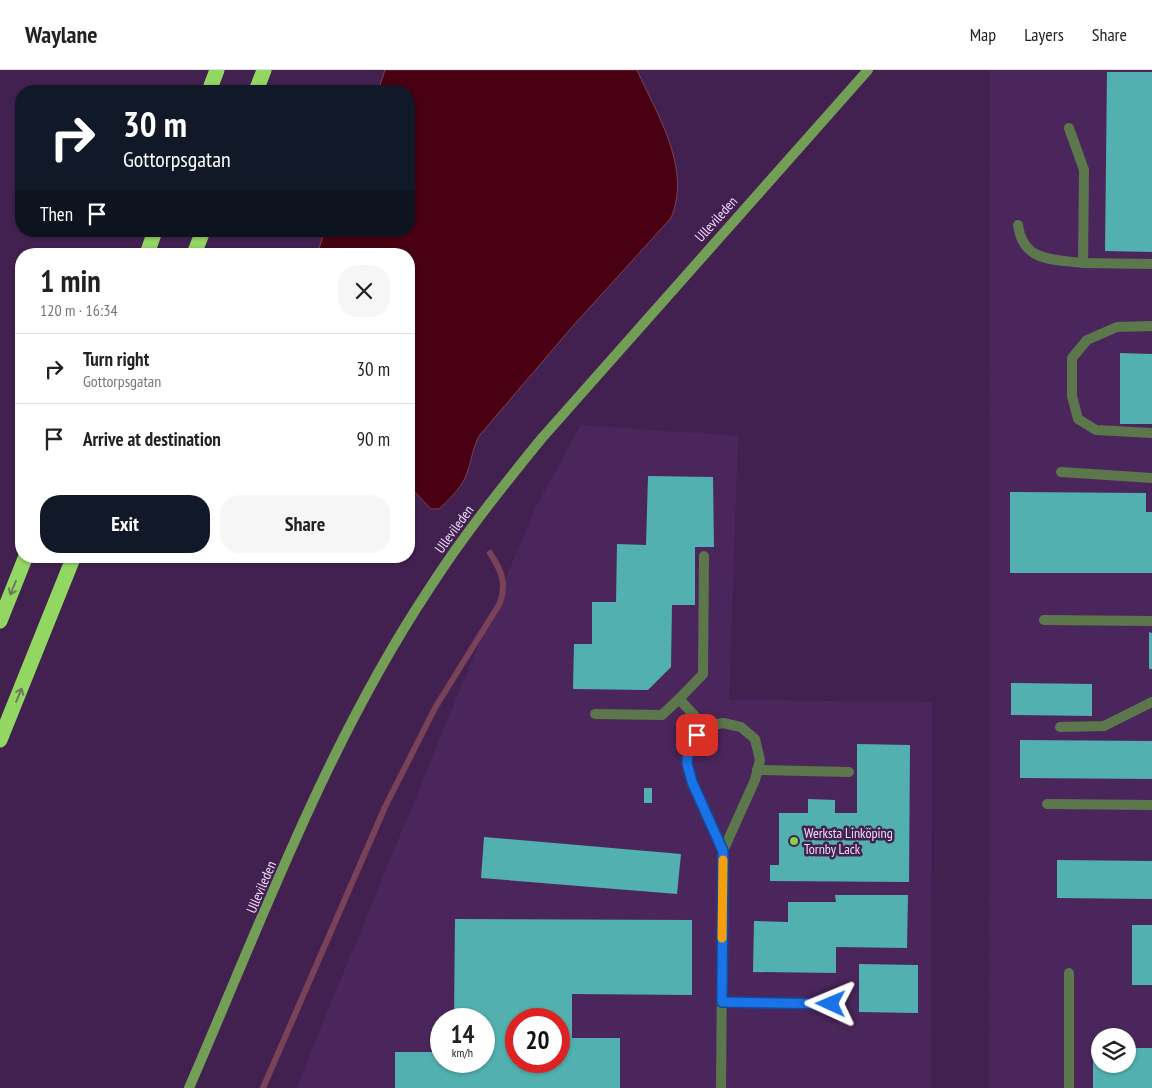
<!DOCTYPE html>
<meta charset="utf-8">
<style>
body{margin:0;font-family:"PT Sans Narrow",sans-serif;background:#f6f6f6;color:#222;height:100vh;display:flex;flex-direction:column;font-size:19px;white-space:nowrap}
*{box-sizing:border-box;margin:0}
p{font-size:16px;color:#767676}
.icon{flex:none;width:28px;height:28px;fill:none;stroke:currentColor;stroke-width:2;stroke-linecap:round;stroke-linejoin:round}
.map{position:relative;flex:1;overflow:hidden}
.sheet{position:absolute;left:15px;top:178px;width:400px;height:315px;display:flex;flex-direction:column;background:#fff;border-radius:20px;box-shadow:0 1px 4px #0004}
.sheet>*{flex:none}
.hud{position:absolute;left:15px;top:15px;width:400px;height:152px;border-radius:20px;box-shadow:0 1px 4px #0004;background:#111827;color:#fff;overflow:hidden}
.tools{position:absolute;left:1091px;top:958px;display:grid;gap:10px}
.tools a{display:grid;place-items:center;width:45px;height:45px;border-radius:50%;background:#fff;box-shadow:0 1px 4px #0004;font-size:25px}
.speed{position:absolute;left:430px;top:938px;display:flex;gap:10px;font-size:25px;font-weight:700;text-align:center}
.speed>*{display:grid;place-content:center;width:65px;height:65px;border-radius:50%;background:#fff;box-shadow:0 1px 4px #0004;line-height:1}
.speed small{font-size:12px;font-weight:400}
.speed .limit{border:8px solid #d22;background:#fff;color:#111}
.pin{position:absolute;display:grid;place-items:center;width:42px;height:42px;color:#fff;margin:-21px;border-radius:10px;box-shadow:0 2px 8px #0006}
.me{position:absolute;width:55px;margin:-28px;rotate:271deg;stroke-linejoin:round;filter:drop-shadow(0 0 4px #0008)}
.turn{display:flex;align-items:center;gap:18px;height:105px;padding:0 25px;font-size:22px}
.turn .icon{width:65px;height:65px;stroke-width:2.5}
.turn b{display:block;font-size:35px;line-height:42px}
.then{display:flex;align-items:center;height:48px;padding:0 25px;background:#0003;gap:10px;font-size:19px}
.round{display:grid;place-items:center;flex:none;width:52px;height:52px;border-radius:20px;background:#f6f6f6}
.head{display:flex;align-items:center;justify-content:space-between;height:85px;padding:0 25px}
h1{font-size:30px;font-weight:800;line-height:38px}
.action{display:flex;gap:10px;margin-top:auto;padding:10px 25px}
.action a{flex:1;height:58px;border-radius:20px;background:#111827;color:#fff;font-size:20px;font-weight:800;line-height:58px;text-align:center}
.action a+a{background:#f6f6f6;color:#222}
ul{padding:0;list-style:none}
li{display:flex;align-items:center;gap:15px;height:70px;padding:0 25px;border-top:1px solid #e0e0e0}
li div{flex:1}
li b{display:block;font-size:19px}
li em{font-style:normal}
header{display:flex;align-items:center;gap:30px;box-sizing:border-box;height:70px;padding:0 25px;background:#fff;border-bottom:1px solid #e0e0e0}
header strong{font-size:24px}
nav{display:flex;gap:28px;margin-inline-start:auto;font-size:18px}
.map>svg:first-child{display:block}
.built{fill:#4b265c;fill-rule:evenodd}
.water{fill:#480012;stroke:#7a4258}
.lines{fill:none;stroke-linecap:round;stroke-linejoin:round}
.stream{stroke:#7a4258;stroke-width:6}
.building{fill:#52b1b0;fill-rule:evenodd}
.service{stroke:#5c774b;stroke-width:10}
.minor{stroke:#5c774b;stroke-width:10}
.secondary{stroke:#729e56;stroke-width:10}
.motorway{stroke:#93d763;stroke-width:15}
.oneway{stroke:#6a7c5a}
.route-casing{stroke:#114b97;stroke-width:12}
.route{stroke:#1a73e8;stroke-width:9}
.slow{stroke:#f59e0b;stroke-width:9}
.poi-dot{fill:#85cf4d;stroke:#422150;stroke-width:2}
.labels{text-anchor:middle;stroke-width:5;stroke-linejoin:round;paint-order:stroke}
.street-label{font-size:14px;fill:#f0dcfa;stroke:#422150}
.poi-label{font-size:14px;fill:#f0dcfa;stroke:#422150;text-anchor:start}
</style>
<header>
<strong>Waylane</strong>
<nav><a>Map</a><a>Layers</a><a>Share</a></nav>
</header>
<div class="map">
<svg width="1152" height="1018" viewBox="0 0 1152 1018">
<rect width="100%" height="100%" fill="#422150"/>
<g class="built">
<path d="M990,0h162v1018h-163zM1100,966h28v28h-28z"/>
<path d="M581,355l157,11 -9,264 203,2 -1,386h-635l238,-578zM441,949h43v42h-43zM516,949h43v42h-43z"/>
</g>
<path class="water" d="M385,0h252c20,45 55,98 34,148l-99,109 -93,109c-8,16 -8,29 -14,42 -6,12 -16,22 -26,31h-8l-18,-19 -4,-11v-225h-92l8,-23h84v-140h-31z"/>
<g class="lines">
<path class="stream" d="M263,1018l122,-281 50,-99 65,-105c7,-21 1,-33 -10,-50"/>
</g>
<g class="building">
<polygon points="1107,2 1152,2 1152,182 1105,181"/>
<polygon points="1120,283 1152,284 1152,354 1120,354"/>
<polygon points="648,406 713,407 714,477 695,477 695,535 672,535 671,597 648,620 573,619 574,574 592,574 592,532 616,532 617,474 646,475"/>
<polygon points="1010,422 1146,423 1146,442 1152,442 1152,503 1010,503"/>
<polygon points="1149,562 1152,563 1152,599 1149,599"/>
<polygon points="1011,613 1092,614 1092,646 1011,645"/>
<polygon points="1020,670 1152,671 1152,709 1020,708"/>
<polygon points="857,674 910,675 909,812 770,811 770,795 779,795 779,743 808,743 808,729 835,730 835,743 857,743"/>
<rect x="644" y="718" width="8" height="15"/>
<polygon points="484,767 681,784 677,824 481,808"/>
<polygon points="1057,790 1152,791 1152,829 1057,828"/>
<polygon points="835,825 908,825 907,878 836,877 836,903 753,902 754,851 788,852 788,832 836,832"/>
<path d="M455,849l237,1v75l-120,-1v44h48v50h-225v-36h46v9h43v-42h-30zM516,949h43v42h-43z"/>
<rect x="1132" y="855" width="20" height="60"/>
<polygon points="859,894 918,895 918,943 859,942"/>
<polygon points="1093,978 1100,978 1100,994 1128,994 1128,978 1152,978 1152,1018 1093,1018"/>
</g>
<g class="lines">
<g class="service">
<polyline points="1069,58 1084,100 1083,193 1152,194"/>
<path d="M1018,155c5,37 34,34 65,38"/>
<polyline points="1152,256 1117,257 1087,270 1072,288 1072,326 1078,349 1096,360 1152,363"/>
<polyline points="1061,402 1152,408"/>
<polyline points="1044,550 1152,551"/>
<polyline points="679,629 703,604 704,486"/>
<polyline points="595,644 662,645 679,629 705,657"/>
<polyline points="1060,657 1104,656 1152,632"/>
<polyline points="757,700 849,702"/>
<polyline points="1047,734 1152,735"/>
<polyline points="722,932 831,934"/>
<polyline points="1069,1018 1069,903"/>
</g>
<polyline class="minor" points="721,1018 723,781 755,710 760,690 755,669 741,657 723,653 705,657 689,674 687,693 692,712 723,781"/>
<path class="secondary" d="M189,1018c73,-168 138,-345 240,-499 34,-53 73,-102 113,-151l326,-368"/>
<g class="motorway">
<polyline points="209,21 217,0"/>
<polyline points="256,21 264,0"/>
<polyline points="147,184 155,161"/>
<polyline points="194,184 203,161"/>
<polyline points="0,551 26,486"/>
<polyline points="0,670 74,486"/>
</g>
</g>
<defs><path id="oneway-shaft" d="M-6 0H5M1.5-3L5.5 0L1.5 3" fill="none" stroke-width="1.6" stroke-linecap="round" stroke-linejoin="round" transform="scale(1.25)"/></defs>
<g class="oneway">
<use href="#oneway-shaft" transform="translate(13 518) rotate(112)"/>
<use href="#oneway-shaft" transform="translate(19 625) rotate(-68)"/>
</g>
<g class="lines">
<defs>
<polyline id="route" points="697,665 689,674 687,693 692,712 723,781 722,932 831,934"/>
</defs>
<use href="#route" class="route-casing"/>
<use href="#route" class="route"/>
<polyline class="slow" points="722,868 723,790"/>
</g>
<circle class="poi-dot" cx="794" cy="771" r="5"/>
<g class="labels">
<g class="street-label">
<text transform="translate(716 149) rotate(-48)" y="5">Ullevileden</text>
<text transform="translate(454 459) rotate(-54)" y="5">Ullevileden</text>
<text transform="translate(261 817) rotate(-67)" y="5">Ullevileden</text>
</g>
<g class="poi-label">
<text x="804" y="768">Werksta Linköping<tspan x="804" dy="16">Tornby Lack</tspan></text>
</g>
</g>
</svg>
<div class="tools">
<a><svg class="icon" aria-label="layers" viewBox="0 0 24 24"><path d="M12 4l9 5-9 5-9-5zM3 14l9 5 9-5"/></svg></a>
</div>
<div class="speed"><div>14<small>km/h</small></div><div class="limit">20</div></div>
<div class="pin" style="left:697px;top:665px;background:#d93025"><svg class="icon" aria-label="arrive" viewBox="0 0 24 24"><path d="M6 21V4h12l-3 4 3 4H6"/></svg></div>
<svg class="me" style="left:831px;top:934px" viewBox="-20 -20 40 40"><path d="M0-17L14 15 0 8-14 15z" fill="#1a73e8" stroke="#fff" stroke-width="4"/></svg>
<div class="hud">
<div class="turn"><svg class="icon" aria-label="right" viewBox="0 0 24 24"><path d="M7 20v-9h11M14 6l5 5-5 5"/></svg><div><b>30 m</b>Gottorpsgatan</div></div>
<div class="then">Then<svg class="icon" aria-label="arrive" viewBox="0 0 24 24"><path d="M6 21V4h12l-3 4 3 4H6"/></svg></div>
</div>
<section class="sheet">
<div class="head"><div><h1>1 min</h1><p>120 m · 16:34</p></div><a class="round"><svg class="icon" aria-label="close" viewBox="0 0 24 24"><path d="M6 6l12 12M18 6L6 18"/></svg></a></div>
<ul>
<li><svg class="icon" aria-label="right" viewBox="0 0 24 24"><path d="M7 20v-9h11M14 6l5 5-5 5"/></svg><div><b>Turn right</b><p>Gottorpsgatan</p></div><em>30 m</em></li>
<li><svg class="icon" aria-label="arrive" viewBox="0 0 24 24"><path d="M6 21V4h12l-3 4 3 4H6"/></svg><div><b>Arrive at destination</b></div><em>90 m</em></li>
</ul>
<div class="action"><a>Exit</a><a>Share</a></div>
</section>
</div>
